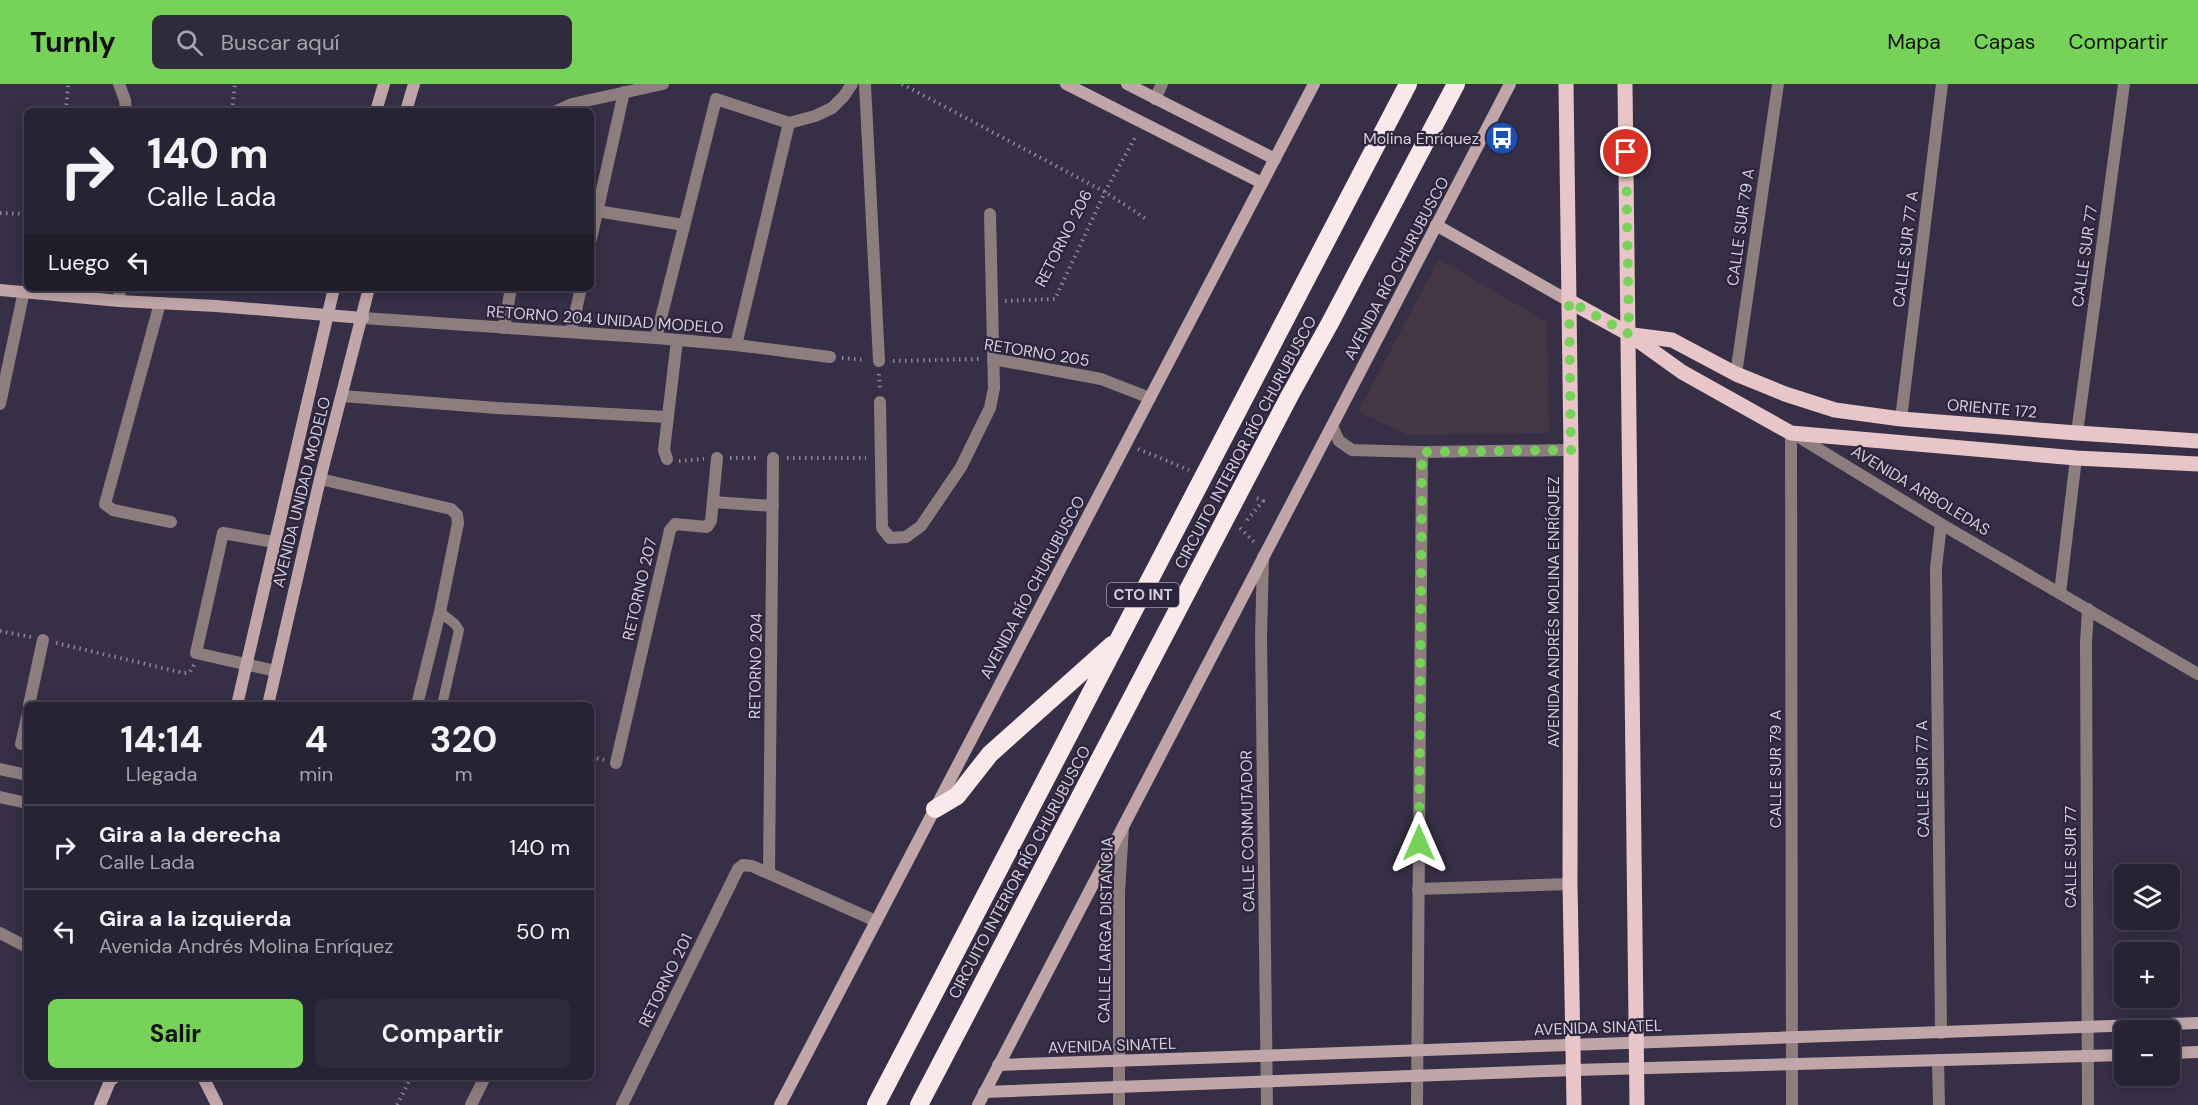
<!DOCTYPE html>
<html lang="es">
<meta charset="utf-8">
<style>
body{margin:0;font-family:"DM Sans",sans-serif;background:#302b3c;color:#f1f3f6;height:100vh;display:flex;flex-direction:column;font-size:22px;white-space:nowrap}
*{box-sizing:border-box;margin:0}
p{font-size:20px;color:#a5a4ac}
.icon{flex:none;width:33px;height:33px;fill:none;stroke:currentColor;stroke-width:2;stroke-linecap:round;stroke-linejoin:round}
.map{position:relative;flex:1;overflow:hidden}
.side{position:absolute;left:24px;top:618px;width:570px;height:378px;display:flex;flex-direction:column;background:#282334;border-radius:9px;box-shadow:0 3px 15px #0003,0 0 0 2px #44404f}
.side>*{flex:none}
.hud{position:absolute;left:24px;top:24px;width:570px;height:183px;border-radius:9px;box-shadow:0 3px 15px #0003,0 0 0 2px #44404f;background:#282334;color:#f1f3f6;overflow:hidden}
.tools{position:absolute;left:2114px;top:780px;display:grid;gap:12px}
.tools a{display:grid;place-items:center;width:66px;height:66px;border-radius:9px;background:#282334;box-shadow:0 3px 15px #0003,0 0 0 2px #44404f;font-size:30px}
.pin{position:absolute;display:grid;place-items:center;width:51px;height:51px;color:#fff;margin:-26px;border:3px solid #fff;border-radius:50%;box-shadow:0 2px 6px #0007}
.me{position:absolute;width:66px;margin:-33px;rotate:0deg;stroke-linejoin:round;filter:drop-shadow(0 0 4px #0008)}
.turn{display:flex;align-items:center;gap:21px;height:126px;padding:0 24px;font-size:27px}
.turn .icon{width:78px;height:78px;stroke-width:2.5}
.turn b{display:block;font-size:42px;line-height:51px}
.then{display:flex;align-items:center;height:57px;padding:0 24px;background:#0003;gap:12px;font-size:22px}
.eta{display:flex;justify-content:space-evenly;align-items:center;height:102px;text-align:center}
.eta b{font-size:36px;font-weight:700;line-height:42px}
.button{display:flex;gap:12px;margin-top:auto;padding:12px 24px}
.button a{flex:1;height:69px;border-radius:9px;background:#77d259;color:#111;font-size:24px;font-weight:700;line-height:69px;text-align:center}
.button a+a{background:#302b3c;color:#f1f3f6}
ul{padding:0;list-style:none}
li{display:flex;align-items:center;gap:18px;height:84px;padding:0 24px;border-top:2px solid #44404f}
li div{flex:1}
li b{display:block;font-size:22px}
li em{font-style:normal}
header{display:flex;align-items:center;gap:36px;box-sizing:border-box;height:84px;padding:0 30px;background:#77d259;color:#111}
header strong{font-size:28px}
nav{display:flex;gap:33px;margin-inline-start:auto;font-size:21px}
.search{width:420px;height:54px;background:#302b3c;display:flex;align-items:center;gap:15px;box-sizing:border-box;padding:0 21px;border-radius:9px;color:#a5a4ac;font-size:22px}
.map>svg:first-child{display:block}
.education{fill:#443644}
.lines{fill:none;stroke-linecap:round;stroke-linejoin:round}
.path{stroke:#8c8699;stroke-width:4;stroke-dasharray:1.5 4.5;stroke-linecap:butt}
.lane{stroke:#8d7d7e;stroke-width:10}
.street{stroke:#8d7d7e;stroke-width:12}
.secondary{stroke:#c0a6a8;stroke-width:12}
.primary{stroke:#e7c5c8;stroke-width:15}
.highway{stroke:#fae9ea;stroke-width:18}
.route{stroke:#77d259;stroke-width:10;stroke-dasharray:0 18}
.labels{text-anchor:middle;stroke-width:4.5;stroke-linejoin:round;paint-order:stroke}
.shield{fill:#2c253b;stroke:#a19bac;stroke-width:1.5}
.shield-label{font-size:15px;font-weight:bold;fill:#d3cedd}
.poi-label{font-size:16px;fill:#d3cedd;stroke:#2c253b;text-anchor:end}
.street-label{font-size:16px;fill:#d3cedd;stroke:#2c253b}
</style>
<header>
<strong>Turnly</strong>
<div class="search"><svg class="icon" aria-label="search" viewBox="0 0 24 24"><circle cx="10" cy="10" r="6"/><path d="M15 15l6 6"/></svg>Buscar aquí</div>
<nav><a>Mapa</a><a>Capas</a><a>Compartir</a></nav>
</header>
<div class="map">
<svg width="2198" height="1021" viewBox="0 0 2198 1021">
<rect width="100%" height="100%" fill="#362f46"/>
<polygon class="education" points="1439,175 1547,238 1549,349 1408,351 1358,328"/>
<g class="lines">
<g class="path">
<polyline points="902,0 1105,108 1148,136"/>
<polyline points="66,27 68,0"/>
<polyline points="232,27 235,0"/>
<polyline points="0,129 27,130"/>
<polyline points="1005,217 1055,215 1105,108 1136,52"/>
<polyline points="842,274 865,276"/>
<polyline points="893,277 979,275"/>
<polyline points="879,290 880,306"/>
<polyline points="1138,365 1189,386"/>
<polyline points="730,374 758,374"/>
<polyline points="787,374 866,374"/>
<polyline points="679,377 704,375"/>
<polyline points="1247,436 1263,417 1254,413"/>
<polyline points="1240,444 1255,459"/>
<polyline points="0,547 31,553"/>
<polyline points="56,559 184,589 190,588 194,581"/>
<polyline points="591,673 604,676"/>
<polyline points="397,1021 411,993"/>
</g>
<polyline class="lane" points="440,528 455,540 459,546 442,621"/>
<g class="street">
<polyline points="119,0 125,16 126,27"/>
<polyline points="865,0 879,277"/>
<polyline points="1155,15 1162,0"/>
<polyline points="557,27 572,20 663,0"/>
<polyline points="597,127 684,141"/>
<polyline points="591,155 624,8"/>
<polyline points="119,217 120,204"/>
<polyline points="160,219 105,420 113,426 171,438"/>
<polyline points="363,234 656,254 736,261 830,273"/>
<polyline points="504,244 511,204"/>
<polyline points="571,248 581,204"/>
<polyline points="656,254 716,15 789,39 815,32 832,24 844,12 852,0"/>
<polyline points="736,261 789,39"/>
<polyline points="993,275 1101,295 1150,314"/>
<polyline points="1736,290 1778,0"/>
<polyline points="342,312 497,324 667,333"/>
<polyline points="880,318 882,444 890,454 906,453 921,442 961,383 990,324 994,304 990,130"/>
<polyline points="0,320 24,207"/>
<polyline points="1901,335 1942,0"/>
<polyline points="1332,342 1339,357 1352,366 1422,368 1571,366"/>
<polyline points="1791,349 1792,1021"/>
<polyline points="2077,349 2124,0"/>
<polyline points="1794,350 1941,440 2198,590"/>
<polyline points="667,375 664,366 677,256"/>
<polyline points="320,395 451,425 457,431 458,439 440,528 417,621"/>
<polyline points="713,418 773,422"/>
<polyline points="1941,440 1936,484 1941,949"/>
<polyline points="274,458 223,449 196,569 276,587"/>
<polyline points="1263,473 1261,553 1267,1021"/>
<polyline points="2060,509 2076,374"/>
<polyline points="2088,525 2086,559 2088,1021"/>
<polyline points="29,621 43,556"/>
<polyline points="21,660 27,633"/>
<polyline points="616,679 670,446 675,440 707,443 711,437 717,374"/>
<polyline points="0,685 27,691"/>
<polyline points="0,713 27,719"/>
<polyline points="769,789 773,374"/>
<polyline points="1418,805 1570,800"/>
<polyline points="0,849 27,863"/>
<polyline points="1938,976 1939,1021"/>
<polyline points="471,1021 485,993"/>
<polyline points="622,1021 738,785 743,781 752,782 876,837"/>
<polyline points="1119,1021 1119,809 1123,743"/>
<polyline points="1417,1021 1422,368"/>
</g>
<g class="secondary">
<polyline points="1066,0 1262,99"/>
<polyline points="1127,0 1275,75"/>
<polyline points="376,27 384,0"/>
<polyline points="406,27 414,0"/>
<polyline points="1436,141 1569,217"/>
<polyline points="0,206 119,217 216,222 363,234"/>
<polyline points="237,621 334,204"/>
<polyline points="268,621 320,395 369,204"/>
<polyline points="2169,969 2198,968"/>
<polyline points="998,981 2198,939"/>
<polyline points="203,993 217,1021"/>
<polyline points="984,1008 1574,986 2124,971"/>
<polyline points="100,1021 110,997 115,993"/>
<polyline points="780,1021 1314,0"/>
<polyline points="978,1021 1510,0"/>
</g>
<g class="primary">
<polyline points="1566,0 1571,366 1570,800 1574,1021"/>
<polyline points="1625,0 1637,1021"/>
<polyline points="1569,217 1629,250 1682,288 1791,349 2076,374 2198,380"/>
<polyline points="1633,251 1672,256 1736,290 1785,310 1835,326 1901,335 2077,349 2198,357"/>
</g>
<g class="highway">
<polyline points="935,725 957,712 990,670 1112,561"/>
<polyline points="876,1021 1408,0"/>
<polyline points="919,1021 1290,311 1330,239 1456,0"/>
</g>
</g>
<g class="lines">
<polyline class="route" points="1419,759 1422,368 1571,366 1569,217 1629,250 1626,68"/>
</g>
<defs>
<symbol id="bus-disc" viewBox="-11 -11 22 22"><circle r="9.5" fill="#1a4fb4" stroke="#2c253b"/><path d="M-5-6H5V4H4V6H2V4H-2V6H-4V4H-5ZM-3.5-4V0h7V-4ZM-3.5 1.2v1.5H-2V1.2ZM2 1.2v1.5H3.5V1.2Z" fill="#fff"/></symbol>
</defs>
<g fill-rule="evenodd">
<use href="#bus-disc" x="1483" y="35" width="38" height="38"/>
</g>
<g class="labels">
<rect class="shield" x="1107" y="499" width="72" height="24" rx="4.5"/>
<g class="shield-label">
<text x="1143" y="516">CTO INT</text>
</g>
<g class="poi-label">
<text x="1479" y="60">Molina Enríquez</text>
</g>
<g class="street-label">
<text transform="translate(1740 143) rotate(-82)" y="6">CALLE SUR 79 A</text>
<text transform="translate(1063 154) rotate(-63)" y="6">RETORNO 206</text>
<text transform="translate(1905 165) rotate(-83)" y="6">CALLE SUR 77 A</text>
<text transform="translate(2084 172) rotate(-82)" y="6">CALLE SUR 77</text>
<text transform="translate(1396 184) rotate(-62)" y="6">AVENIDA RÍO CHURUBUSCO</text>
<text transform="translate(605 235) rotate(4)" y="6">RETORNO 204 UNIDAD MODELO</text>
<text transform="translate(1037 268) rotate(9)" y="6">RETORNO 205</text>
<text transform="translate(1992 324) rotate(5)" y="6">ORIENTE 172</text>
<text transform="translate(1245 358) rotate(-62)" y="6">CIRCUITO INTERIOR RÍO CHURUBUSCO</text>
<text transform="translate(1921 406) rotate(31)" y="6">AVENIDA ARBOLEDAS</text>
<text transform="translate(301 408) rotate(-76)" y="6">AVENIDA UNIDAD MODELO</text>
<text transform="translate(1032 503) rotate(-62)" y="6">AVENIDA RÍO CHURUBUSCO</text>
<text transform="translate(639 505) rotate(-77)" y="6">RETORNO 207</text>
<text transform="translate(1553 528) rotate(-90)" y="6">AVENIDA ANDRÉS MOLINA ENRÍQUEZ</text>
<text transform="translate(755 582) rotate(-89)" y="6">RETORNO 204</text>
<text transform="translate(1775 685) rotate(-90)" y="6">CALLE SUR 79 A</text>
<text transform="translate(1922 695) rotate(-91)" y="6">CALLE SUR 77 A</text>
<text transform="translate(1247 747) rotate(-91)" y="6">CALLE CONMUTADOR</text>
<text transform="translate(2070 773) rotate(-90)" y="6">CALLE SUR 77</text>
<text transform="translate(1019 788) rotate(-62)" y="6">CIRCUITO INTERIOR RÍO CHURUBUSCO</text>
<text transform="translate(1105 846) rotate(-89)" y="6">CALLE LARGA DISTANCIA</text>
<text transform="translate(665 896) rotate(-64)" y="6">RETORNO 201</text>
<text transform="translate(1598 943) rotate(-2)" y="6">AVENIDA SINATEL</text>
<text transform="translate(1112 961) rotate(-2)" y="6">AVENIDA SINATEL</text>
</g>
</g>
</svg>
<div class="tools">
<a><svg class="icon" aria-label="layers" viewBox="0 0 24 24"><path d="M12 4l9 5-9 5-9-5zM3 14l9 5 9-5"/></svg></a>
<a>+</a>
<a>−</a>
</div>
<div class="pin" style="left:1626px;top:68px;background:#d93025"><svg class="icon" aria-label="arrive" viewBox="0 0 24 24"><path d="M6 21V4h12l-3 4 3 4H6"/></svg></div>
<svg class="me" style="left:1419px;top:759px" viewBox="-20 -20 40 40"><path d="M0-17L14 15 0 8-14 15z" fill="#77d259" stroke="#fff" stroke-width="4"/></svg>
<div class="hud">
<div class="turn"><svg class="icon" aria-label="right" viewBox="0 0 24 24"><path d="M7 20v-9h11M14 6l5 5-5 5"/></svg><div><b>140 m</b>Calle Lada</div></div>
<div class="then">Luego<svg class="icon" aria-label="left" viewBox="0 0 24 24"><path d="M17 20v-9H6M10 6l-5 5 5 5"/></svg></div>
</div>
<section class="side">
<div class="eta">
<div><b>14:14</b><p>Llegada</p></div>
<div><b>4</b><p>min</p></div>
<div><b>320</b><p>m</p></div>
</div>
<ul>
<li><svg class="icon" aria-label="right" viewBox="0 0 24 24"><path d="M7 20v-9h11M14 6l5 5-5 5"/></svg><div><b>Gira a la derecha</b><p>Calle Lada</p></div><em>140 m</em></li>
<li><svg class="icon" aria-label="left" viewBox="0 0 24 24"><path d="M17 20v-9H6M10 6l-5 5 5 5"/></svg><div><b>Gira a la izquierda</b><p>Avenida Andrés Molina Enríquez</p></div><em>50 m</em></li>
</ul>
<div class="button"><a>Salir</a><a>Compartir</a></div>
</section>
</div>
